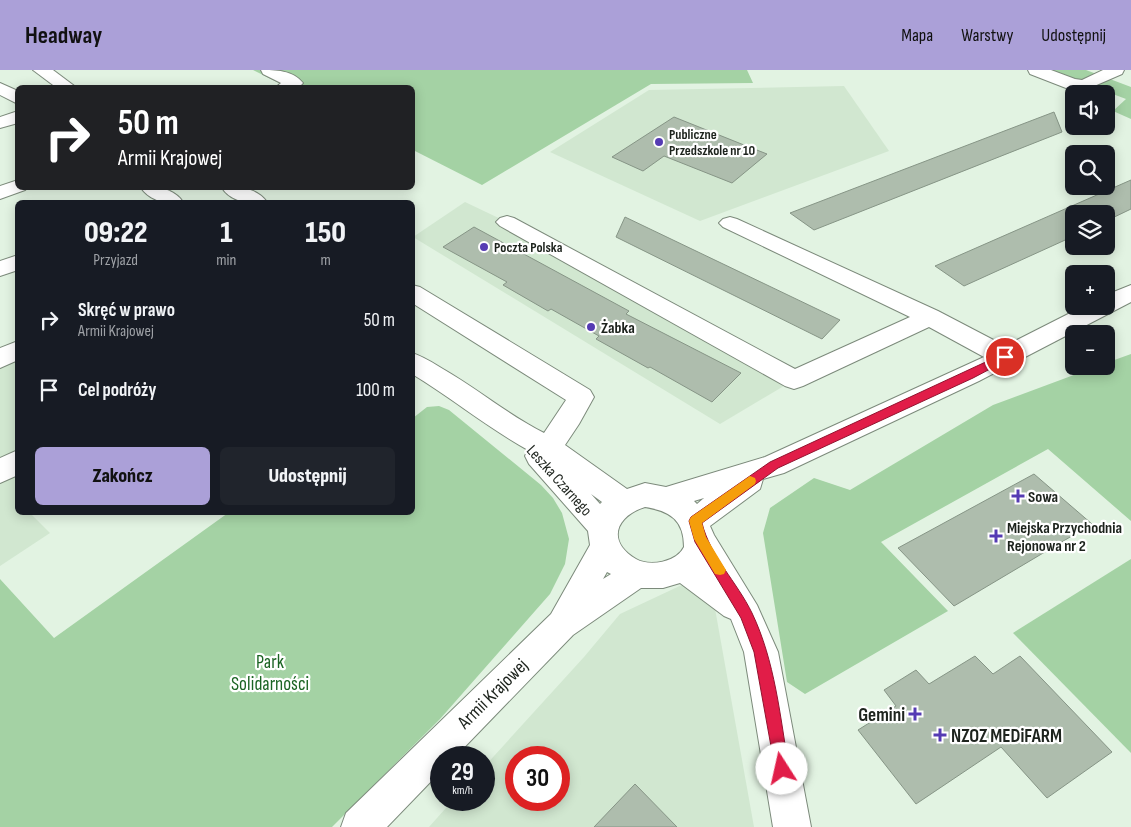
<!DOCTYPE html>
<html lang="pl">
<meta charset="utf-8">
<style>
body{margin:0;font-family:"Sofia Sans Condensed",sans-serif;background:#20242c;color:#f1f3f6;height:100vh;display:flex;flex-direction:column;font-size:19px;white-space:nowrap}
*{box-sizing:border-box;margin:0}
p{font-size:16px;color:#9ea1a6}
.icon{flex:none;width:28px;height:28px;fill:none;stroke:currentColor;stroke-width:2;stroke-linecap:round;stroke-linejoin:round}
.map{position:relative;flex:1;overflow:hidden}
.details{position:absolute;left:15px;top:130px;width:400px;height:315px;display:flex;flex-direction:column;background:#171b24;border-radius:8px;box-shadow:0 2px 12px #0003}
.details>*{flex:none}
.top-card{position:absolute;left:15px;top:15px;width:400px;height:105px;border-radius:8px;box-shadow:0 2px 12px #0003;background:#202124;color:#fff;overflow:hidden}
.tools{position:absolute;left:1065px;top:15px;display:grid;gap:10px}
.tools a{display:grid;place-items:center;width:50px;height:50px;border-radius:8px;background:#171b24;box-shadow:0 2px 12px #0003;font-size:25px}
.speed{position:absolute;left:430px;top:676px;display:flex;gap:10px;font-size:25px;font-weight:700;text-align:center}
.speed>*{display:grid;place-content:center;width:65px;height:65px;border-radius:50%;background:#171b24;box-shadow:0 2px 12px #0003;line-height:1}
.speed small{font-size:12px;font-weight:400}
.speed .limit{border:8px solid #d22;background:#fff;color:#111}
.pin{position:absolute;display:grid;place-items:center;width:42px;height:42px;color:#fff;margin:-21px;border:2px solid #fff;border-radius:50%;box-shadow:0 1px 5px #0007}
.me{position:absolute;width:55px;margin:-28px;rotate:350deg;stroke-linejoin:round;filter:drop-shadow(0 0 4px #0008)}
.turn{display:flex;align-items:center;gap:18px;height:105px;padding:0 20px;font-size:22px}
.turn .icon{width:65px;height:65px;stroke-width:2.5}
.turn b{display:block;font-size:35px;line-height:42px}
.eta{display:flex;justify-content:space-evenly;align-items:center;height:85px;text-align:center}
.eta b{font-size:30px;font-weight:800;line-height:35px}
.button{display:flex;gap:10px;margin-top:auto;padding:10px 20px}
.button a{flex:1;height:58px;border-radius:8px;background:#aba0d8;color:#111;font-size:20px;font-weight:800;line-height:58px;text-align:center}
.button a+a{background:#20242c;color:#f1f3f6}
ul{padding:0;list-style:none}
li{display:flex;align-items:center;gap:15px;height:70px;padding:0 20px}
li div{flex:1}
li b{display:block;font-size:19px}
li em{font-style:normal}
header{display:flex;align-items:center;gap:30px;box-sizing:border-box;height:70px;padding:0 25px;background:#aba0d8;color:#111}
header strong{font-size:24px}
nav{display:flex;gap:28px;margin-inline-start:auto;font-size:18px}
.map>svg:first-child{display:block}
.built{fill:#d1e7d0;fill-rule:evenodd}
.green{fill:#a4d2a4}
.building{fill:#aebdad;stroke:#869586}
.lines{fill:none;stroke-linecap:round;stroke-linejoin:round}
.minor-casing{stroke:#7c8a7b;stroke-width:2}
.minor{fill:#fff;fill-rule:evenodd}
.route{fill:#e11d48;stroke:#92132f}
.slow{fill:#f59e0b}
.poi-dot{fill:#553bb3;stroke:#fff;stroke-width:2}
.labels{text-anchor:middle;stroke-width:4.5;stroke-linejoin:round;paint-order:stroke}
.far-poi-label{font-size:14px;font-weight:bold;fill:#1d231d;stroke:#fff;text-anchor:start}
.poi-label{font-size:16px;font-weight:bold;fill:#1d231d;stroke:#fff;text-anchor:start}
.street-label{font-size:16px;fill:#1d231d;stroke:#fff}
.near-park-label{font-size:19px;fill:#1b6423;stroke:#fff}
.near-street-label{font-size:19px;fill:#1d231d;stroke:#fff}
.near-poi-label{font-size:19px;font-weight:bold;fill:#1d231d;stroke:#fff;text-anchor:end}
</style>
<header>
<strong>Headway</strong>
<nav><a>Mapa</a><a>Warstwy</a><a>Udostępnij</a></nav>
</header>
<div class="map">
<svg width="1131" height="757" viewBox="0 0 1131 757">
<rect width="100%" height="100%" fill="#e2f3e2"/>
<g class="built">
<polygon points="844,16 889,81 700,151 550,82 649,20"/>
<polygon points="465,132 507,152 794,310 720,354 413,167"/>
<polygon points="17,270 18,442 30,443 50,463 0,496 0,279"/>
<path d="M686,513l28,20 40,224h-325l24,-27h31v-33l100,-110 36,-43zM516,688h43v42h-43z"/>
</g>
<g class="green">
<polygon points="253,0 747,0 753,13 651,14 482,115 413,80 412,18 287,17"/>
<polygon points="1049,0 1086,0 1131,17 1131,49 1113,41 1126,29"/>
<polygon points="1131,284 1131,451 1048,379 881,472 948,541 805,624 787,612 763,463 770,438 814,408 850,420 993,335 1098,296 1106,296 1106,293"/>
<polygon points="439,336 449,340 541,415 553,428 562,443 569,469 565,494 550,524 440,649 332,757 0,757 0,509 54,568 228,443 412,442 413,348 427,337"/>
<polygon points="1131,489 1131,683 1013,563"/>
</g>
<g class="building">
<polygon points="1054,42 1062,62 814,160 790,143"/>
<polygon points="674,47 744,75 767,84 732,113 664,86 643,101 612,87"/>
<polygon points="1131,110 1131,139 1106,151 1106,144 1074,144 1074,166 964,216 935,196"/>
<polygon points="625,147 840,250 822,269 616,167"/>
<polygon points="474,157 629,241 626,244 741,303 712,332 650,297 648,298 596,269 599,266 551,239 548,241 503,215 507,212 443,177"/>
<polygon points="1034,404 1092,454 954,536 898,478"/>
<polygon points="975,586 993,604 1020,586 1112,682 1047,728 1001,677 916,734 858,660 896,636 884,620 916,600 929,614"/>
<polygon points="635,714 677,757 594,757"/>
</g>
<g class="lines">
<defs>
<g id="minor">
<polygon points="33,0 53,0 77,18 57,18"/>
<path d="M261,0c14,0 32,0 42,13l-5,5h-23l6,-5 -18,-9z"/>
<polygon points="1028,0 1051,0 1075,9 1082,10 1103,0 1124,0 1122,4 1085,20 1066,18 1030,4"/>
<polygon points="0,13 18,21 18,34 0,25"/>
<polygon points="18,41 18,53 0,58 0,47"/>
<polygon points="18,110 18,118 27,118 25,120 0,129 0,116"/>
<path d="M141,118c16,-2 32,0 42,14 -15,2 -32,0 -42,-14z"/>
<path d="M222,118c16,-2 35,0 45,14 -15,2 -35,1 -45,-14z"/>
<path d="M507,146l7,2 281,151 115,-52 -187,-90 -4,-4 4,-4 7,-2 7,2 201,92 67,35 79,-40h22v-11l25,-10v17l-152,79 -195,92 -21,6 -3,10 -50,37 4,9 43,70 21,47 33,175h-38l-29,-175 -13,-33 -7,-3 -44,-33 -17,5h-22l-68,47 -119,123h-13v13l-54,56h-46l5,-14 205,-199 39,-69 -2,-14 -59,-67 -4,-8 3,-6c-40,-22 -76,-52 -116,-76v-21c12,4 21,10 31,16 35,20 65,46 101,64l22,-33 -154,-97v-18l8,2 170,103 4,7 -15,27 -14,21 62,44 18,-6 21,4 99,-30 219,-100 -55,-30 -126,59 -9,3 -9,-3 -285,-160 -4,-4 4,-4zM591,424l11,8 -2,2zM704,428l-7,6 -3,-3zM645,437c25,4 39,13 39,40 -7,15 -34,20 -48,12 -30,-18 -20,-43 9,-52zM607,502l4,2 -8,5z"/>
<polygon points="18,185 18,200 0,206 0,191"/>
<polygon points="18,271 18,290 0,298 0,278"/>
<polygon points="18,380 18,405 0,413 0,388"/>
</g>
</defs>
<use href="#minor" class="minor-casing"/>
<use href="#minor" class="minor"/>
</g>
<path class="route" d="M1005,283l4,1 1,3 -1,2 -36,19 -195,90 -76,55c8,33 35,59 50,90 23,48 28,103 37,156l-2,5 -5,2 -6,-2 -22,-122 -13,-34 -46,-76 -6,-21 2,-4 79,-55z"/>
<polygon class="slow" points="750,406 755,408 756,411 755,414 702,453 706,467 726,500 724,504 720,505 715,504 694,469 689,451 691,447"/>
<g class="poi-dot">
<circle cx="659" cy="72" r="5"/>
<circle cx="484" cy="177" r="5"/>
<circle cx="591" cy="257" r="5"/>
<path d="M1015.5 418.5h5v5h5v5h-5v5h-5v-5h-5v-5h5z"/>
<path d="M993.5 458.5h5v5h5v5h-5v5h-5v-5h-5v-5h5z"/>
<path d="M912.5 636.5h5v5h5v5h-5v5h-5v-5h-5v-5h5z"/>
<path d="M937.5 657.5h5v5h5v5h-5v5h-5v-5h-5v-5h5z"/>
</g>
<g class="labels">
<g class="far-poi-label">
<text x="669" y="69">Publiczne<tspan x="669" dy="16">Przedszkole nr 10</tspan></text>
<text x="494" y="182">Poczta Polska</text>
</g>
<g class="poi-label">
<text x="601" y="263">Żabka</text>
<text x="1028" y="432">Sowa</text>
<text x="1007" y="463">Miejska Przychodnia<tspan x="1007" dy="18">Rejonowa nr 2</tspan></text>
</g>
<g class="street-label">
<text transform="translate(560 410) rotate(48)" y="6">Leszka Czarnego</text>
</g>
<g class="near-park-label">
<text x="270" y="598">Park<tspan x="270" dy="22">Solidarności</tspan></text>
</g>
<g class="near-street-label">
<text transform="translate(492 623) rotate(-45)" y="7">Armii Krajowej</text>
</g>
<g class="near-poi-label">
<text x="905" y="651">Gemini</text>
<text x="951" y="672" text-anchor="start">NZOZ MEDiFARM</text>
</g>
</g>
</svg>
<div class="tools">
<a><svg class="icon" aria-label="sound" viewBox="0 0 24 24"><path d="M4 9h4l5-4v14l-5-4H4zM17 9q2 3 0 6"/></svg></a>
<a><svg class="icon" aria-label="search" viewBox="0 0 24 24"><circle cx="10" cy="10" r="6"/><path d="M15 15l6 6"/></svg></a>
<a><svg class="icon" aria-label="layers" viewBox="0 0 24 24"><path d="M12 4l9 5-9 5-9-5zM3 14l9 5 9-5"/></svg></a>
<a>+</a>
<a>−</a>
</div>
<div class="speed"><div>29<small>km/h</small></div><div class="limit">30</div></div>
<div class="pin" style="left:1005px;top:287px;background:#d93025"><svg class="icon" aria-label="arrive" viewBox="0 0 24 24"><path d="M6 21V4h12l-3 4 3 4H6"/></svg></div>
<svg class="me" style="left:782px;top:699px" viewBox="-20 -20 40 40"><circle r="19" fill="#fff"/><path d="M0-13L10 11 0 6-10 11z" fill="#e11d48"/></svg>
<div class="top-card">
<div class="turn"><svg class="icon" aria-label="right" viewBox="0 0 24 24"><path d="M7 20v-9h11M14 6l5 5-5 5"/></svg><div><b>50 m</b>Armii Krajowej</div></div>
</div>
<section class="details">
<div class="eta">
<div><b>09:22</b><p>Przyjazd</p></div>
<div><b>1</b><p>min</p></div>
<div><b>150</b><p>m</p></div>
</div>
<ul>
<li><svg class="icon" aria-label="right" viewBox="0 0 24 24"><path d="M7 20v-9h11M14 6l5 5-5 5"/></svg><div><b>Skręć w prawo</b><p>Armii Krajowej</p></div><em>50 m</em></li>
<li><svg class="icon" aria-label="arrive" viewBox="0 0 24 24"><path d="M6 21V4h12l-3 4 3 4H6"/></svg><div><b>Cel podróży</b></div><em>100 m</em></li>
</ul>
<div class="button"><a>Zakończ</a><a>Udostępnij</a></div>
</section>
</div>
